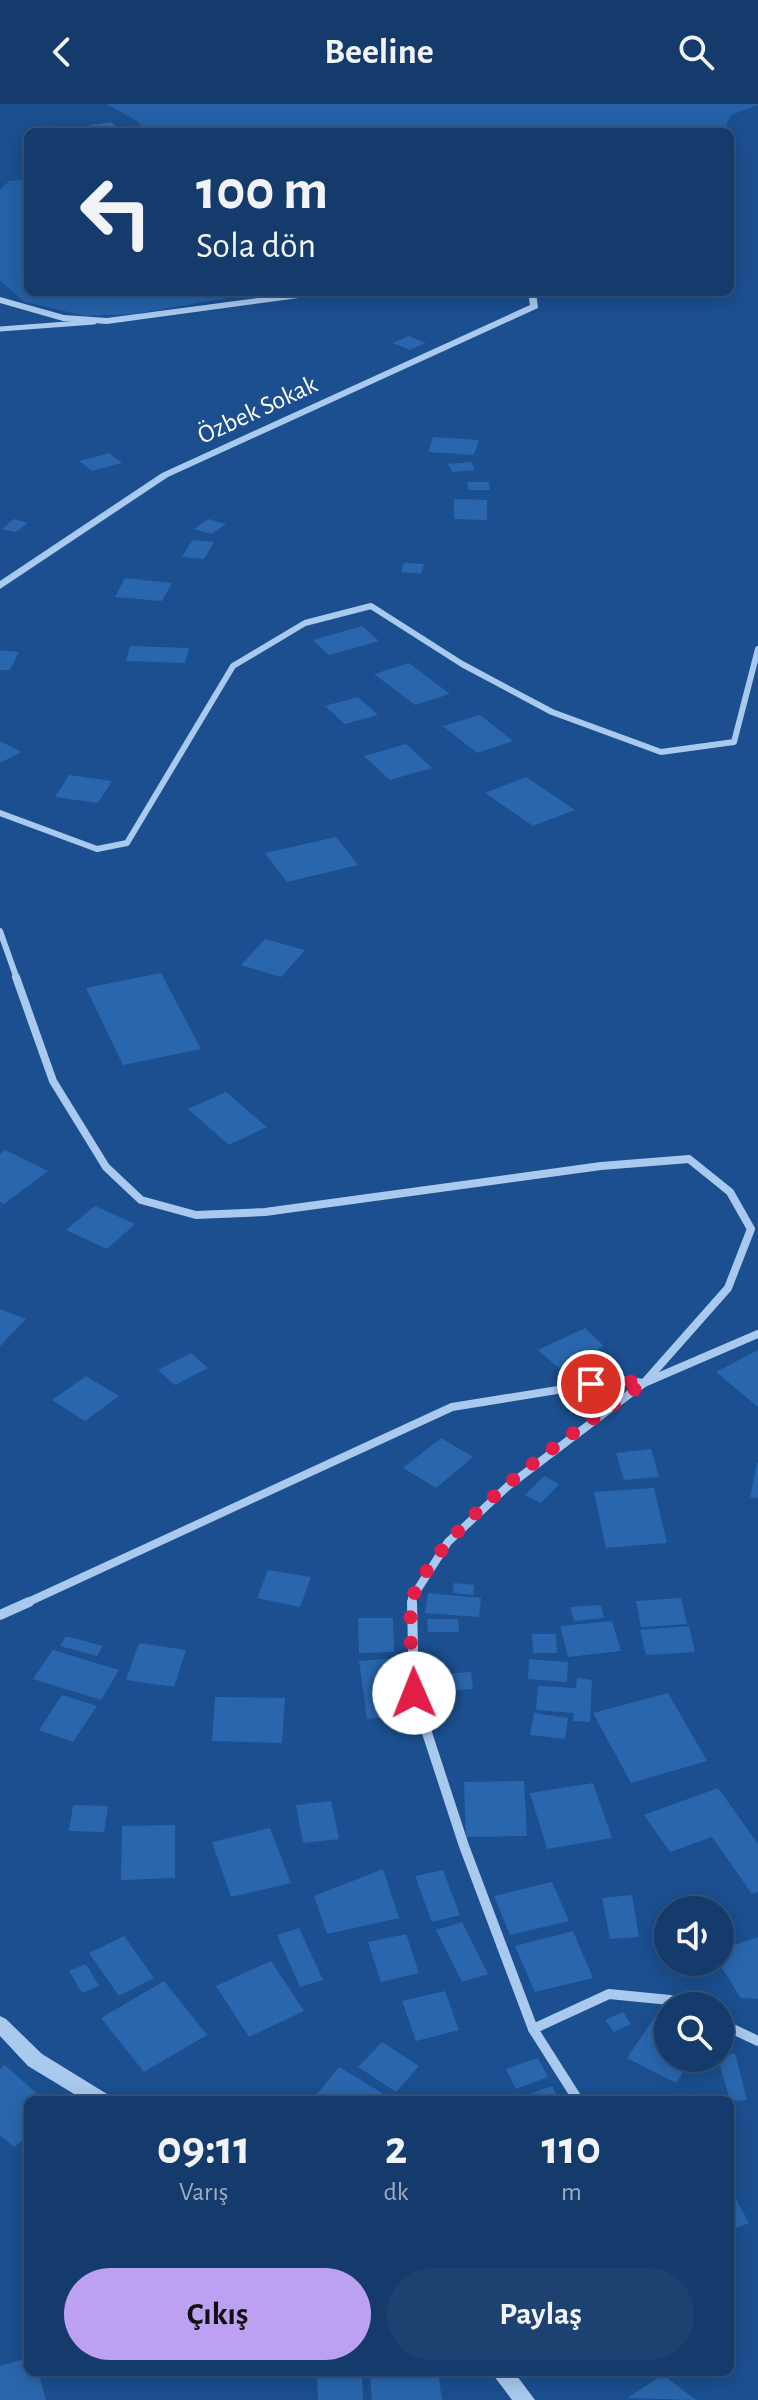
<!DOCTYPE html>
<html lang="tr">
<meta charset="utf-8">
<style>
body{margin:0;font-family:"Alegreya Sans",sans-serif;background:#1d4271;color:#f1f3f6;height:100vh;display:flex;flex-direction:column;font-size:30px;white-space:nowrap}
*{box-sizing:border-box;margin:0}
p{font-size:26px;color:#9dadc1}
.icon{flex:none;width:44px;height:44px;fill:none;stroke:currentColor;stroke-width:2;stroke-linecap:round;stroke-linejoin:round}
.map{position:relative;flex:1;overflow:hidden}
.drawer{position:absolute;left:24px;top:1992px;width:710px;height:280px;display:flex;flex-direction:column;background:#143b6b;border-radius:12px;box-shadow:0 4px 20px #0003,0 0 0 2px #33557e}
.drawer>*{flex:none}
.top-card{position:absolute;left:24px;top:24px;width:710px;height:168px;border-radius:12px;box-shadow:0 4px 20px #0003,0 0 0 2px #33557e;background:#143b6b;color:#f1f3f6;overflow:hidden}
.controls{position:absolute;left:654px;top:1792px;display:grid;gap:16px}
.controls a{display:grid;place-items:center;width:80px;height:80px;border-radius:50%;background:#143b6b;box-shadow:0 4px 20px #0003,0 0 0 2px #33557e;font-size:40px}
.pin{position:absolute;display:grid;place-items:center;width:68px;height:68px;color:#fff;margin:-34px;border:4px solid #fff;border-radius:50%;box-shadow:0 2px 8px #0007}
.me{position:absolute;width:88px;margin:-44px;rotate:359deg;stroke-linejoin:round;filter:drop-shadow(0 0 6px #0008)}
.turn{display:flex;align-items:center;gap:28px;height:168px;padding:0 40px;font-size:36px}
.turn .icon{width:104px;height:104px;stroke-width:2.5}
.turn b{display:block;font-size:56px;line-height:68px}
.eta{display:flex;justify-content:space-evenly;align-items:center;height:136px;text-align:center}
.eta b{font-size:48px;font-weight:600;line-height:56px}
.cta{display:flex;gap:16px;margin-top:auto;padding:16px 40px}
.cta a{flex:1;height:92px;border-radius:48px;background:#bca0f2;color:#111;font-size:32px;font-weight:600;line-height:92px;text-align:center}
.cta a+a{background:#1d4271;color:#f1f3f6}
header{display:flex;justify-content:space-between;align-items:center;height:104px;padding:0 40px;background:#143b6b;font-size:36px;font-weight:600}
.map>svg:first-child{display:block}
.green{fill:#2461a8}
.building{fill:#2a66ad}
.lines{fill:none;stroke-linecap:round;stroke-linejoin:round}
.minor-far3{stroke:#a9c9ee;stroke-width:5}
.minor-far2{stroke:#a9c9ee;stroke-width:6}
.minor-far1{stroke:#a9c9ee;stroke-width:8}
.minor{stroke:#a9c9ee;stroke-width:10}
.tertiary{fill:#a9c9ee;fill-rule:evenodd}
.route{stroke:#e11d48;stroke-width:14;stroke-dasharray:0 25.2}
.labels{text-anchor:middle;stroke-width:8;stroke-linejoin:round;paint-order:stroke}
.far-street-label{font-size:26px;fill:#fff;stroke:#1b4f8f}
</style>
<header><svg class="icon" aria-label="back" viewBox="0 0 24 24"><path d="M15 5l-7 7 7 7"/></svg>Beeline<svg class="icon" aria-label="search" viewBox="0 0 24 24"><circle cx="10" cy="10" r="6"/><path d="M15 15l6 6"/></svg></header>
<div class="map">
<svg width="758" height="2296" viewBox="0 0 758 2296">
<rect width="100%" height="100%" fill="#1b4f8f"/>
<g class="green">
<polygon points="106,0 758,0 758,1 731,11 723,28 147,28 137,17"/>
<polygon points="28,75 28,188 262,188 134,210 86,212 25,198 0,177 0,86 9,77"/>
</g>
<g class="building">
<polygon points="112,18 118,25 94,28 89,21"/>
<polygon points="409,232 426,239 410,246 393,239"/>
<polygon points="433,333 479,336 474,351 428,348"/>
<polygon points="109,349 122,359 92,367 79,357"/>
<polygon points="471,358 475,366 452,368 448,360"/>
<polygon points="467,378 489,378 490,386 468,386"/>
<polygon points="454,395 487,396 487,416 454,415"/>
<polygon points="14,415 28,419 16,428 2,425"/>
<polygon points="208,415 226,420 212,430 194,425"/>
<polygon points="192,436 214,438 204,455 182,453"/>
<polygon points="404,459 424,460 421,470 401,468"/>
<polygon points="125,474 172,479 162,497 115,493"/>
<polygon points="362,522 379,537 329,551 313,536"/>
<polygon points="130,542 189,544 185,559 126,557"/>
<polygon points="0,546 19,548 10,566 0,566"/>
<polygon points="409,559 450,590 415,601 374,570"/>
<polygon points="358,593 378,611 345,620 325,602"/>
<polygon points="480,611 513,637 477,649 443,622"/>
<polygon points="0,637 21,648 0,659"/>
<polygon points="406,640 432,664 390,676 364,652"/>
<polygon points="69,671 112,677 98,699 55,693"/>
<polygon points="526,673 575,706 533,722 485,689"/>
<polygon points="336,733 358,761 287,778 265,749"/>
<polygon points="265,835 305,846 281,873 241,861"/>
<polygon points="161,869 201,945 123,961 86,884"/>
<polygon points="226,988 267,1023 229,1041 188,1005"/>
<polygon points="5,1046 48,1067 4,1100 0,1098 0,1050"/>
<polygon points="95,1102 135,1120 107,1145 66,1126"/>
<polygon points="0,1205 26,1215 0,1242"/>
<polygon points="585,1224 604,1242 559,1264 538,1246"/>
<polygon points="758,1246 758,1303 716,1268"/>
<polygon points="191,1249 208,1264 175,1281 158,1266"/>
<polygon points="86,1272 119,1292 85,1317 52,1296"/>
<polygon points="441,1334 473,1353 436,1384 403,1364"/>
<polygon points="651,1345 659,1373 624,1376 616,1349"/>
<polygon points="757,1359 758,1359 758,1394 750,1393"/>
<polygon points="544,1372 559,1380 541,1399 525,1391"/>
<polygon points="654,1384 667,1439 606,1444 594,1388"/>
<polygon points="268,1466 311,1473 300,1503 257,1494"/>
<polygon points="454,1479 474,1481 473,1491 453,1489"/>
<polygon points="428,1489 481,1494 479,1513 425,1509"/>
<polygon points="681,1494 687,1520 641,1523 636,1497"/>
<polygon points="601,1501 604,1514 574,1517 570,1503"/>
<polygon points="358,1514 393,1514 394,1548 359,1549"/>
<polygon points="427,1515 458,1515 459,1528 428,1528"/>
<polygon points="612,1517 621,1547 568,1553 560,1522"/>
<polygon points="689,1522 695,1548 646,1551 640,1526"/>
<polygon points="532,1530 556,1530 557,1549 533,1549"/>
<polygon points="66,1532 103,1542 97,1552 60,1542"/>
<polygon points="139,1539 186,1546 174,1583 126,1576"/>
<polygon points="53,1546 119,1566 101,1596 33,1575"/>
<polygon points="397,1554 406,1611 367,1615 359,1557"/>
<polygon points="529,1555 568,1558 567,1578 528,1575"/>
<polygon points="471,1568 473,1585 445,1587 443,1570"/>
<polygon points="577,1574 592,1576 590,1618 573,1617 574,1609 536,1606 538,1582 576,1584"/>
<polygon points="668,1589 707,1657 631,1679 593,1609"/>
<polygon points="62,1591 97,1602 73,1638 39,1626"/>
<polygon points="215,1593 285,1594 282,1639 212,1637"/>
<polygon points="534,1609 568,1614 565,1635 530,1631"/>
<polygon points="524,1677 527,1732 466,1733 464,1678"/>
<polygon points="593,1679 612,1734 547,1745 530,1689"/>
<polygon points="718,1684 758,1740 758,1788 752,1790 712,1733 670,1748 644,1711"/>
<polygon points="331,1697 339,1735 303,1739 296,1701"/>
<polygon points="73,1701 108,1702 104,1728 69,1727"/>
<polygon points="175,1721 175,1774 121,1776 122,1722"/>
<polygon points="270,1724 291,1779 231,1793 212,1738"/>
<polygon points="383,1765 399,1814 327,1830 314,1792"/>
<polygon points="443,1766 460,1811 432,1818 415,1772"/>
<polygon points="552,1778 569,1817 510,1831 494,1792"/>
<polygon points="632,1791 639,1833 610,1835 602,1794"/>
<polygon points="462,1818 488,1870 462,1878 436,1826"/>
<polygon points="299,1824 323,1876 300,1883 277,1831"/>
<polygon points="573,1827 593,1874 535,1888 515,1842"/>
<polygon points="406,1830 419,1869 381,1878 368,1838"/>
<polygon points="124,1832 154,1874 119,1892 89,1849"/>
<polygon points="758,1833 758,1895 741,1894 718,1858 720,1846"/>
<polygon points="271,1857 304,1907 249,1933 216,1882"/>
<polygon points="86,1860 99,1882 82,1889 69,1867"/>
<polygon points="164,1877 207,1931 144,1968 101,1914"/>
<polygon points="445,1887 459,1926 416,1937 402,1897"/>
<polygon points="623,1908 631,1920 614,1928 605,1916"/>
<polygon points="654,1914 668,1921 668,1954 692,1954 676,1979 627,1954"/>
<polygon points="382,1938 419,1962 396,1988 358,1963"/>
<polygon points="735,1949 747,1996 730,1997 718,1954"/>
<polygon points="538,1954 548,1973 516,1985 506,1965"/>
<polygon points="5,1961 44,1996 28,1996 28,2032 14,2043 0,2031 0,1965"/>
<polygon points="339,1963 384,1990 379,1996 312,1996"/>
<polygon points="552,1982 559,1996 513,1996"/>
<polygon points="730,2084 749,2119 730,2126"/>
<polygon points="28,2254 28,2268 38,2268 46,2296 0,2296 0,2262"/>
<polygon points="419,2268 438,2268 442,2296 372,2296 370,2273"/>
<polygon points="362,2271 363,2296 318,2296 317,2272"/>
<polygon points="663,2271 696,2296 627,2294"/>
</g>
<g class="lines">
<polyline class="minor-far3" points="0,225 94,218"/>
<g class="minor-far2">
<polyline points="0,709 97,745 127,739 233,562 305,519 371,502 462,560 552,608 661,648 734,638 758,545"/>
<polyline points="0,827 17,875"/>
</g>
<g class="minor-far1">
<polyline points="16,873 53,977 106,1063 141,1096 196,1111 265,1108 601,1062 689,1055 730,1088 751,1125 728,1184 644,1279 508,1382 448,1438 412,1494 412,1500"/>
<polyline points="24,1500 452,1303 619,1276 644,1279 758,1230"/>
</g>
<g class="minor">
<polyline points="412,1498 414,1589 464,1742 533,1925 609,1890 670,1896 682,1902"/>
<polyline points="0,1511 29,1498"/>
<polyline points="720,1919 758,1937"/>
<polyline points="533,1925 578,1996"/>
</g>
<g class="tertiary">
<polygon points="302,188 325,188 321,191 107,220 63,217 0,199 0,193 64,211 107,214"/>
<polygon points="528,188 536,188 538,204 168,373 0,485 0,477 162,369 530,201"/>
<polygon points="0,1912 6,1915 42,1950 107,1990 109,1996 84,1996 28,1962 0,1932"/>
<polygon points="491,2268 514,2268 535,2296 512,2296"/>
</g>
</g>
<g class="lines">
<path class="route" d="M414,1589c-1,-19 -7,-83 -1,-97 34,-79 161,-164 231,-213l-25,-3 -28,4"/>
</g>
<g class="labels">
<g class="far-street-label">
<text transform="translate(257 305) rotate(-25)" y="9">Özbek Sokak</text>
</g>
</g>
</svg>
<div class="controls">
<a><svg class="icon" aria-label="sound" viewBox="0 0 24 24"><path d="M4 9h4l5-4v14l-5-4H4zM17 9q2 3 0 6"/></svg></a>
<a><svg class="icon" aria-label="search" viewBox="0 0 24 24"><circle cx="10" cy="10" r="6"/><path d="M15 15l6 6"/></svg></a>
</div>
<div class="pin" style="left:591px;top:1280px;background:#d93025"><svg class="icon" aria-label="arrive" viewBox="0 0 24 24"><path d="M6 21V4h12l-3 4 3 4H6"/></svg></div>
<svg class="me" style="left:414px;top:1589px" viewBox="-20 -20 40 40"><circle r="19" fill="#fff"/><path d="M0-13L10 11 0 6-10 11z" fill="#e11d48"/></svg>
<div class="top-card">
<div class="turn"><svg class="icon" aria-label="left" viewBox="0 0 24 24"><path d="M17 20v-9H6M10 6l-5 5 5 5"/></svg><div><b>100 m</b>Sola dön</div></div>
</div>
<section class="drawer">
<div class="eta">
<div><b>09:11</b><p>Varış</p></div>
<div><b>2</b><p>dk</p></div>
<div><b>110</b><p>m</p></div>
</div>
<div class="cta"><a>Çıkış</a><a>Paylaş</a></div>
</section>
</div>
